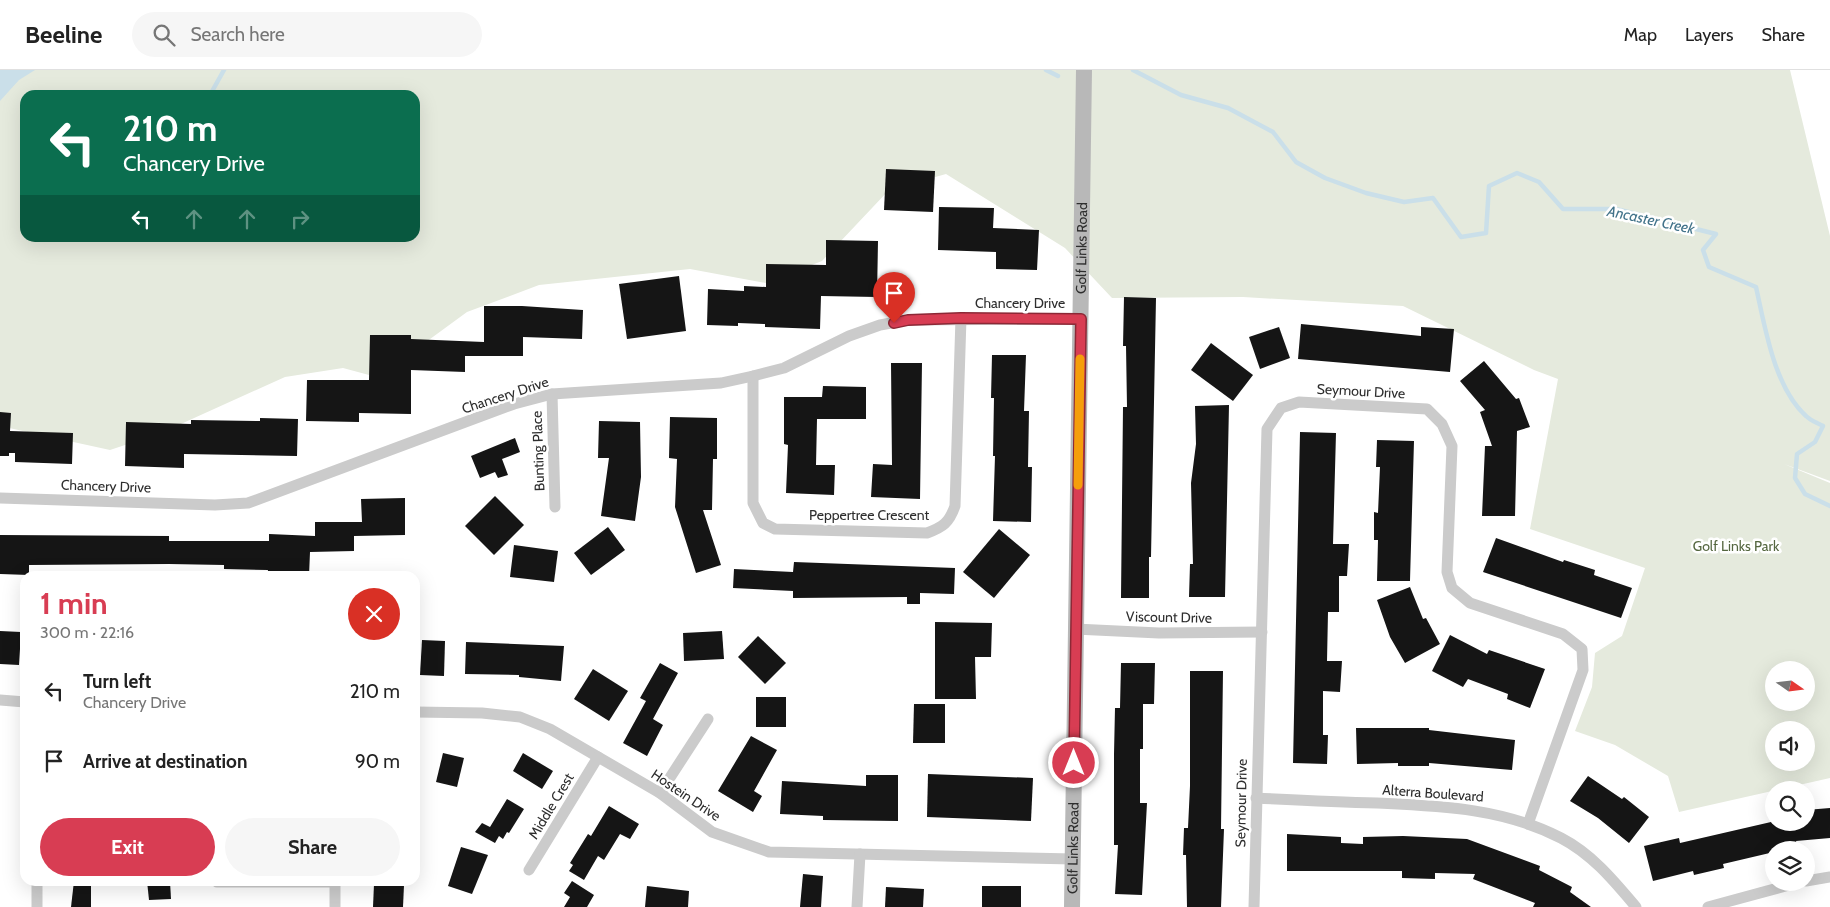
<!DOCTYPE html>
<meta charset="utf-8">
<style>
body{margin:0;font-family:Cabin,sans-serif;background:#f6f6f6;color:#222;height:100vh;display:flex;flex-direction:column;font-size:19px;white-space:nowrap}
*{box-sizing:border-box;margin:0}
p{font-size:16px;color:#767676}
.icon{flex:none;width:28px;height:28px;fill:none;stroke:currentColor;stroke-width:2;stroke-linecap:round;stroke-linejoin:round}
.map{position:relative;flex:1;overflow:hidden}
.details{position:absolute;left:20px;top:501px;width:400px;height:315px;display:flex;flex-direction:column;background:#fff;border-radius:15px;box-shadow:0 5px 20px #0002}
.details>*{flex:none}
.banner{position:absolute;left:20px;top:20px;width:400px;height:152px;border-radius:15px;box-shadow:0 5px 20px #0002;background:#0b6e4f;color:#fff;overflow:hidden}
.needle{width:32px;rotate:104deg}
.buttons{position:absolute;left:1765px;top:591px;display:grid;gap:10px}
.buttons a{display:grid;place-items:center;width:50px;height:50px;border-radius:50%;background:#fff;box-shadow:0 5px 20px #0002;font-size:25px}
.pin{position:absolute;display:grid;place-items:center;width:42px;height:42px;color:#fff;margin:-51px -21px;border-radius:50% 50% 50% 0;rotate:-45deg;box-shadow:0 0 5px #0007}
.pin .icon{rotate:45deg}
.me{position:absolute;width:55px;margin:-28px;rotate:0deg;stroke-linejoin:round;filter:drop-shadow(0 0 4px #0008)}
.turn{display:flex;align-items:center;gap:18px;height:105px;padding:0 20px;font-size:22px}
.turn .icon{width:65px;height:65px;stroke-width:2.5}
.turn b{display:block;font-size:35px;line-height:42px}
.lanes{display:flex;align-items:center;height:48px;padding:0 20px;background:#0003;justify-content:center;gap:25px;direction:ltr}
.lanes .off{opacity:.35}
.round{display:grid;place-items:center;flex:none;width:52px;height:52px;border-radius:26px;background:#f6f6f6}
.head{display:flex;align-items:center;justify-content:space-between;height:85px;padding:0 20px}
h1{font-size:30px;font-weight:800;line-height:38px;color:#d83d53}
.action{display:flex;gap:10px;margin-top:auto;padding:10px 20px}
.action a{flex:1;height:58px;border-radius:30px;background:#d83d53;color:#fff;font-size:20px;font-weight:800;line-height:58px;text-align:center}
.action a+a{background:#f6f6f6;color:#222}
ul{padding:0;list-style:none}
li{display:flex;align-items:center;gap:15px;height:70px;padding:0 20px}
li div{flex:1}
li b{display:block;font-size:19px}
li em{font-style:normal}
header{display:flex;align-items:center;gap:30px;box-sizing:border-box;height:70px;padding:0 25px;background:#fff;border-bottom:1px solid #e0e0e0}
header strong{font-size:24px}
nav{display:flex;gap:28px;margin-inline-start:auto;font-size:18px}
.search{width:350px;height:45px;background:#f6f6f6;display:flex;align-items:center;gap:12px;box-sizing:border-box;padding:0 18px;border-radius:28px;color:#767676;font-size:19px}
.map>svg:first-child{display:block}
.green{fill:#e5eadd;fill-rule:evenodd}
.water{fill:#cadfe9}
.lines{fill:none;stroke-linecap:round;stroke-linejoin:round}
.stream{stroke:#cadfe9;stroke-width:4.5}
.building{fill:#151515}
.street{stroke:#cbcbcb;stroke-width:11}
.secondary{stroke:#b8b8b8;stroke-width:16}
.route-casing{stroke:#8c2836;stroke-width:12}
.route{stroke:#d83d53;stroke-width:9}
.slow{stroke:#f59e0b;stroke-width:9}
.labels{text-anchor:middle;stroke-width:5;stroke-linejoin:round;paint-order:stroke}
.street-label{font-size:14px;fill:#2e2e2e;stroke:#fff}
.park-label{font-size:14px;fill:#54663f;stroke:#fff}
.water-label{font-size:15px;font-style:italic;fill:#42738a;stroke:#fff}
</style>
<header>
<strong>Beeline</strong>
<div class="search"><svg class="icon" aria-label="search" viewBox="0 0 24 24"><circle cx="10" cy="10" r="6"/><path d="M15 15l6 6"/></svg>Search here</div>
<nav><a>Map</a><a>Layers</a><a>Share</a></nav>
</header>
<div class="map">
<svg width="1830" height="837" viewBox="0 0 1830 837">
<rect width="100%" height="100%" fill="#fff"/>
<path class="green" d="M0,0h1790l40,166v245l-46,-17 46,19v295l-151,34 -11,-36 -53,-31 -40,-14 17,-44 3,-34 27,-17 23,-68 -115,-39 28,-150 -24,-9 -131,-64 -160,-9 -131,1 -47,-50 -119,-74 -57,16 -67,71 -56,22 -76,-14 -151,16 -72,27 -67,49 -31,14 -26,-7 -58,9 -124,56 -51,17 -110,-24zM25,25h390v143h-390zM1774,600h32v32h-32zM1774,660h32v32h-32z"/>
<polygon class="water" points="0,0 35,0 19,10 0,31"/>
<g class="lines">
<g class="stream">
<polyline points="1046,0 1058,6"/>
<path d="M1133,0l48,25 47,13 45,24 23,30 29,16 41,15 38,9 29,-4 28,39 25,-4 3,-47 28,-13 22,9 24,27h53l100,25 -13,16 6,17 47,20c9,40 18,100 50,129 5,5 12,7 17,10l-8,16 -18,12 -2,24 10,16 25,12"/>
<polyline points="210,25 224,0"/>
</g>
</g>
<g class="building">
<polygon points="886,99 935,101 933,142 884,140"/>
<polygon points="939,137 994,138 993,158 1039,160 1037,200 996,199 996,182 938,180"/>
<polygon points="826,170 878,171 877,227 821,226 820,259 765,257 765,254 738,253 738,256 707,255 708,219 744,221 744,216 766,217 766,194 826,195"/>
<polygon points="679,206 686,261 627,269 619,214"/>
<polygon points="1124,227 1156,228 1151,487 1149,487 1149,528 1121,528 1123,337 1127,337 1126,276 1123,276"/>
<polygon points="484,236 522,236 583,240 582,269 523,267 523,286 465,286 465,302 411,300 411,344 359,343 359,352 306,351 307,310 369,310 370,265 411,265 411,269 484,272"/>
<polygon points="1301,254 1421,266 1421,257 1454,259 1450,302 1298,289"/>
<polygon points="1279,257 1290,288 1260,299 1249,267"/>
<polygon points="1211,273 1253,305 1233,331 1191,300"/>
<polygon points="992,285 1026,285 1024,341 1029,341 1028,397 1032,397 1031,452 993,451 995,386 993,386 994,328 991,328"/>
<polygon points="1484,291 1516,329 1519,328 1530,357 1517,361 1515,446 1482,446 1485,376 1492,376 1480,342 1485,340 1460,311"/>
<polygon points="891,293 922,293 920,429 871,427 873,394 892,395"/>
<polygon points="823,316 866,317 866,349 817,349 816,395 835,395 834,425 786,423 788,375 784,374 784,327 822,327"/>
<polygon points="1229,335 1225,527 1189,527 1190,494 1193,494 1191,413 1196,374 1195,336"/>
<polygon points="0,342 11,343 10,361 73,363 72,394 15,392 15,383 9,383 9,386 0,386"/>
<polygon points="670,347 717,348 717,389 713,389 712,440 703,440 721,495 696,503 675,437 677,389 669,388"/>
<polygon points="260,348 298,349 297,386 184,384 184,398 125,396 126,352 191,354 191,350 260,351"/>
<polygon points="599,351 640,352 641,407 635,451 601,446 609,388 598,388"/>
<polygon points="1300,362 1336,363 1333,474 1349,474 1347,506 1339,506 1339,542 1328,542 1327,591 1342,591 1340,622 1323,621 1323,665 1328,665 1327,694 1293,693"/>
<polygon points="515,368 520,382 502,389 508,405 498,408 495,402 480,408 471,386"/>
<polygon points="1377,370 1414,371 1410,511 1377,511 1378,470 1374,470 1374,442 1378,443 1380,397 1376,397"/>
<polygon points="495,426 524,455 494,485 465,456"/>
<polygon points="405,428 405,465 354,466 354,481 310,482 309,506 267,506 268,500 224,499 224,495 169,494 29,495 29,505 0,504 0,465 169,466 169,471 269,471 269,464 315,466 315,452 362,452 361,429"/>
<polygon points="608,457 625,480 591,505 574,483"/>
<polygon points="999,459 1030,485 994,528 963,502"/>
<polygon points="1496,468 1563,492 1564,490 1595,500 1594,505 1632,518 1621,548 1483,502"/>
<polygon points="514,475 558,481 554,512 510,507"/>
<polygon points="794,492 955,498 954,524 920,523 920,534 907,534 907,527 793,528 793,521 733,518 734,499 793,502"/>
<polygon points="1410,517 1423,549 1426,548 1440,574 1405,593 1390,567 1377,530"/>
<polygon points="935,552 992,553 991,587 975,587 976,629 935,629"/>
<polygon points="0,561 21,562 19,595 0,594"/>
<polygon points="722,561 724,589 684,591 683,563"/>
<polygon points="1450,565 1487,584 1489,580 1545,599 1530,638 1507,629 1508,624 1468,609 1463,617 1432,601"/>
<polygon points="758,566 786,593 765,614 738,587"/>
<polygon points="422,570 445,571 444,606 420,605"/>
<polygon points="466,572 564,576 561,611 519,607 519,605 465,604"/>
<polygon points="660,593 678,603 653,649 663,655 647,686 623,673 646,631 640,628"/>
<polygon points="1121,593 1155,593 1154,634 1143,634 1143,679 1140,679 1140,733 1147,733 1142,825 1115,824 1118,775 1114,775 1114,684 1115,638 1120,638"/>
<polygon points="593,599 628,621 609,651 574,629"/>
<polygon points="1190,601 1223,601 1221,759 1224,759 1221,837 1187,837 1186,785 1183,785 1184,758 1188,758 1190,716"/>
<rect x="756" y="627" width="30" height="30"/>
<polygon points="914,634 945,634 945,673 913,673"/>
<polygon points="1356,658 1429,658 1429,660 1515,670 1512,700 1429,693 1429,696 1398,696 1398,693 1357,694"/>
<polygon points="751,666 777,680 754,721 762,726 753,742 718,721"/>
<polygon points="443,683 464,688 457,717 436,712"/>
<polygon points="523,683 553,701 542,719 513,701"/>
<polygon points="928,704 1033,708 1031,751 927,747"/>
<polygon points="866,705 898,705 898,751 823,750 823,746 780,744 782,711 866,716"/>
<polygon points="1588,706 1622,729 1624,727 1649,747 1629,773 1598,748 1570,731"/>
<polygon points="507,729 524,739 509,763 507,762 503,769 499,766 495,773 475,762 482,753 490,757"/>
<polygon points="609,736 639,754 630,769 620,764 604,790 598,786 584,810 569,801 573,795 570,793 588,764 591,766"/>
<polygon points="1830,738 1830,768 1796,771 1798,780 1774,780 1774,782 1723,794 1724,798 1694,805 1693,801 1653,811 1644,776 1679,768 1680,773 1771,752 1806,752 1806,740"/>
<polygon points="1287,764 1341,767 1341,773 1363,774 1363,767 1403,766 1467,769 1540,796 1539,800 1572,817 1570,822 1591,837 1533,837 1535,833 1473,809 1475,804 1435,803 1435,809 1402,808 1402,801 1287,801"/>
<polygon points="461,777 488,785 472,824 448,816"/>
<polygon points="803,804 823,806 821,837 800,837"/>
<polygon points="74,811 91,811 91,837 71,837"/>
<polygon points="147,811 170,811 171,829 149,830"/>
<polygon points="572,811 594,825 587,837 564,837 570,827 564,823"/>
<polygon points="374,814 404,815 403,837 373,837"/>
<polygon points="647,816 689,821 688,837 645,837"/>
<rect x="982" y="816" width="39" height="21"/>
<polygon points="886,817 924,819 923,837 885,837"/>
</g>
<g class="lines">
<g class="street">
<path d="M753,306v127l10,20 12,6 152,4c16,-6 22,-10 28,-27l6,-188"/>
<polyline points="552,324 555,437"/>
<polyline points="0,428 215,435 248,433 514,334 552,324 721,313 753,306 784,298 849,266 880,255 908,250 1081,249"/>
<polyline points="1075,559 1159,563 1262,562"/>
<polyline points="0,630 25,632"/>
<polyline points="415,642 482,643 520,647 550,659 660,723 712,762 769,782 1073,789"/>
<polyline points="660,723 708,649"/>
<path d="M1256,728c40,2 81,4 121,5 64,3 126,5 184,35 31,16 53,43 75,69"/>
<polyline points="529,800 598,687"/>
<polyline points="1806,811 1830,807"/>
<polyline points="217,812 335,812"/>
<polyline points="37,837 37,811"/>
<polyline points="335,837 335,811"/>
<polyline points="857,837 860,784"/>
<polyline points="1254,837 1267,359 1281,338 1299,332 1427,339 1442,354 1452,376 1447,502 1452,518 1470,533 1563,564 1582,579 1583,600 1528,754"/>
<polyline points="1708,837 1800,812"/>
</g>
<path class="secondary" id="s1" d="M1072,837l12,-837"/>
</g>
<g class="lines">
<defs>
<polyline id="route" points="894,253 908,250 961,248 1081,249 1074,693"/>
</defs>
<use href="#route" class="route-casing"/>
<use href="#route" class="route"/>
<polyline class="slow" points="1078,415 1080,289"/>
</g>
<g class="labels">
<g class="street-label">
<text dy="5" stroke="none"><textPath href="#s1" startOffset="659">Golf Links Road</textPath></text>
<text x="1020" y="238">Chancery Drive</text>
<text transform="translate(1361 321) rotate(3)" y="5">Seymour Drive</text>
<text transform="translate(505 325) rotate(-18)" y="5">Chancery Drive</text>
<text transform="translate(538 381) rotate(-92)" y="5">Bunting Place</text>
<text transform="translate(106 416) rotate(2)" y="5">Chancery Drive</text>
<text x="869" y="450">Peppertree Crescent</text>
<text transform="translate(1169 547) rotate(1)" y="5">Viscount Drive</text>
<text transform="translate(1433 723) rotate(4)" y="5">Alterra Boulevard</text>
<text transform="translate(686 725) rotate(34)" y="5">Hostein Drive</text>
<text transform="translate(1241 733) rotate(-89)" y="5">Seymour Drive</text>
<text transform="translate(551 736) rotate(-59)" y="5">Middle Crest</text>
<text dy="5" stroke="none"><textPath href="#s1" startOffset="59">Golf Links Road</textPath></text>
</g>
<g class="park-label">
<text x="1736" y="481">Golf Links Park</text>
</g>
<g class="water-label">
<text transform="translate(1651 150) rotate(12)" y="5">Ancaster Creek</text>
</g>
</g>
</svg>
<div class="buttons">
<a><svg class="needle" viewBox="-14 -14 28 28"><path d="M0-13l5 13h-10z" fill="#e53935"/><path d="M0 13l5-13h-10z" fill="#767676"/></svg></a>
<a><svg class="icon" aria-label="sound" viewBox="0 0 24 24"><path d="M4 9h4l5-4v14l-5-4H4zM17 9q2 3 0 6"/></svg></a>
<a><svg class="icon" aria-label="search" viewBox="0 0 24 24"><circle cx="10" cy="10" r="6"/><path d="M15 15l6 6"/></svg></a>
<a><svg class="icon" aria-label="layers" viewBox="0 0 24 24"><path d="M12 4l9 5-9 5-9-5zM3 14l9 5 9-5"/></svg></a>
</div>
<div class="pin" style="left:894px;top:253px;background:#d93025"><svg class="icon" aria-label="arrive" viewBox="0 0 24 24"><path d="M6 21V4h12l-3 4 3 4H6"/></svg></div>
<svg class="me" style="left:1074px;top:693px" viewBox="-20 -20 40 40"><circle r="17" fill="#d83d53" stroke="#fff" stroke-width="3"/><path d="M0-11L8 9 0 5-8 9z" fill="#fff"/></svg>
<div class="banner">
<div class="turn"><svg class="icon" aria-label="left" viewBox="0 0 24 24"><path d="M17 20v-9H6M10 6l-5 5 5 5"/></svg><div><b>210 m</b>Chancery Drive</div></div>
<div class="lanes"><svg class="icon" aria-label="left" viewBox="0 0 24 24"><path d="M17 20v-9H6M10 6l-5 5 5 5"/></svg><svg class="icon off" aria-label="ahead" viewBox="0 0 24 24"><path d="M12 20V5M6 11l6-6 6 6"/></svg><svg class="icon off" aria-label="ahead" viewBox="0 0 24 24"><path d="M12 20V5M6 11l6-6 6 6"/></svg><svg class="icon off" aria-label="right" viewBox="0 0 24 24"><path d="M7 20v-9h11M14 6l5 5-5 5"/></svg></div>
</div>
<section class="details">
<div class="head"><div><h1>1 min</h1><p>300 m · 22:16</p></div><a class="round" style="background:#d93025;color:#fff"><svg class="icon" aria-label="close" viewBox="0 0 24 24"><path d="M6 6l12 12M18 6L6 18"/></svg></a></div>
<ul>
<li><svg class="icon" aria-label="left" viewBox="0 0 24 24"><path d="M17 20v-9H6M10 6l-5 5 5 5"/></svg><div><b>Turn left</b><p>Chancery Drive</p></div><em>210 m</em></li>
<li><svg class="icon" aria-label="arrive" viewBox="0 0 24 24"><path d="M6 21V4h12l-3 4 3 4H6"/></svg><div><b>Arrive at destination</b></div><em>90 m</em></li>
</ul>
<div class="action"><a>Exit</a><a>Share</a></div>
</section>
</div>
